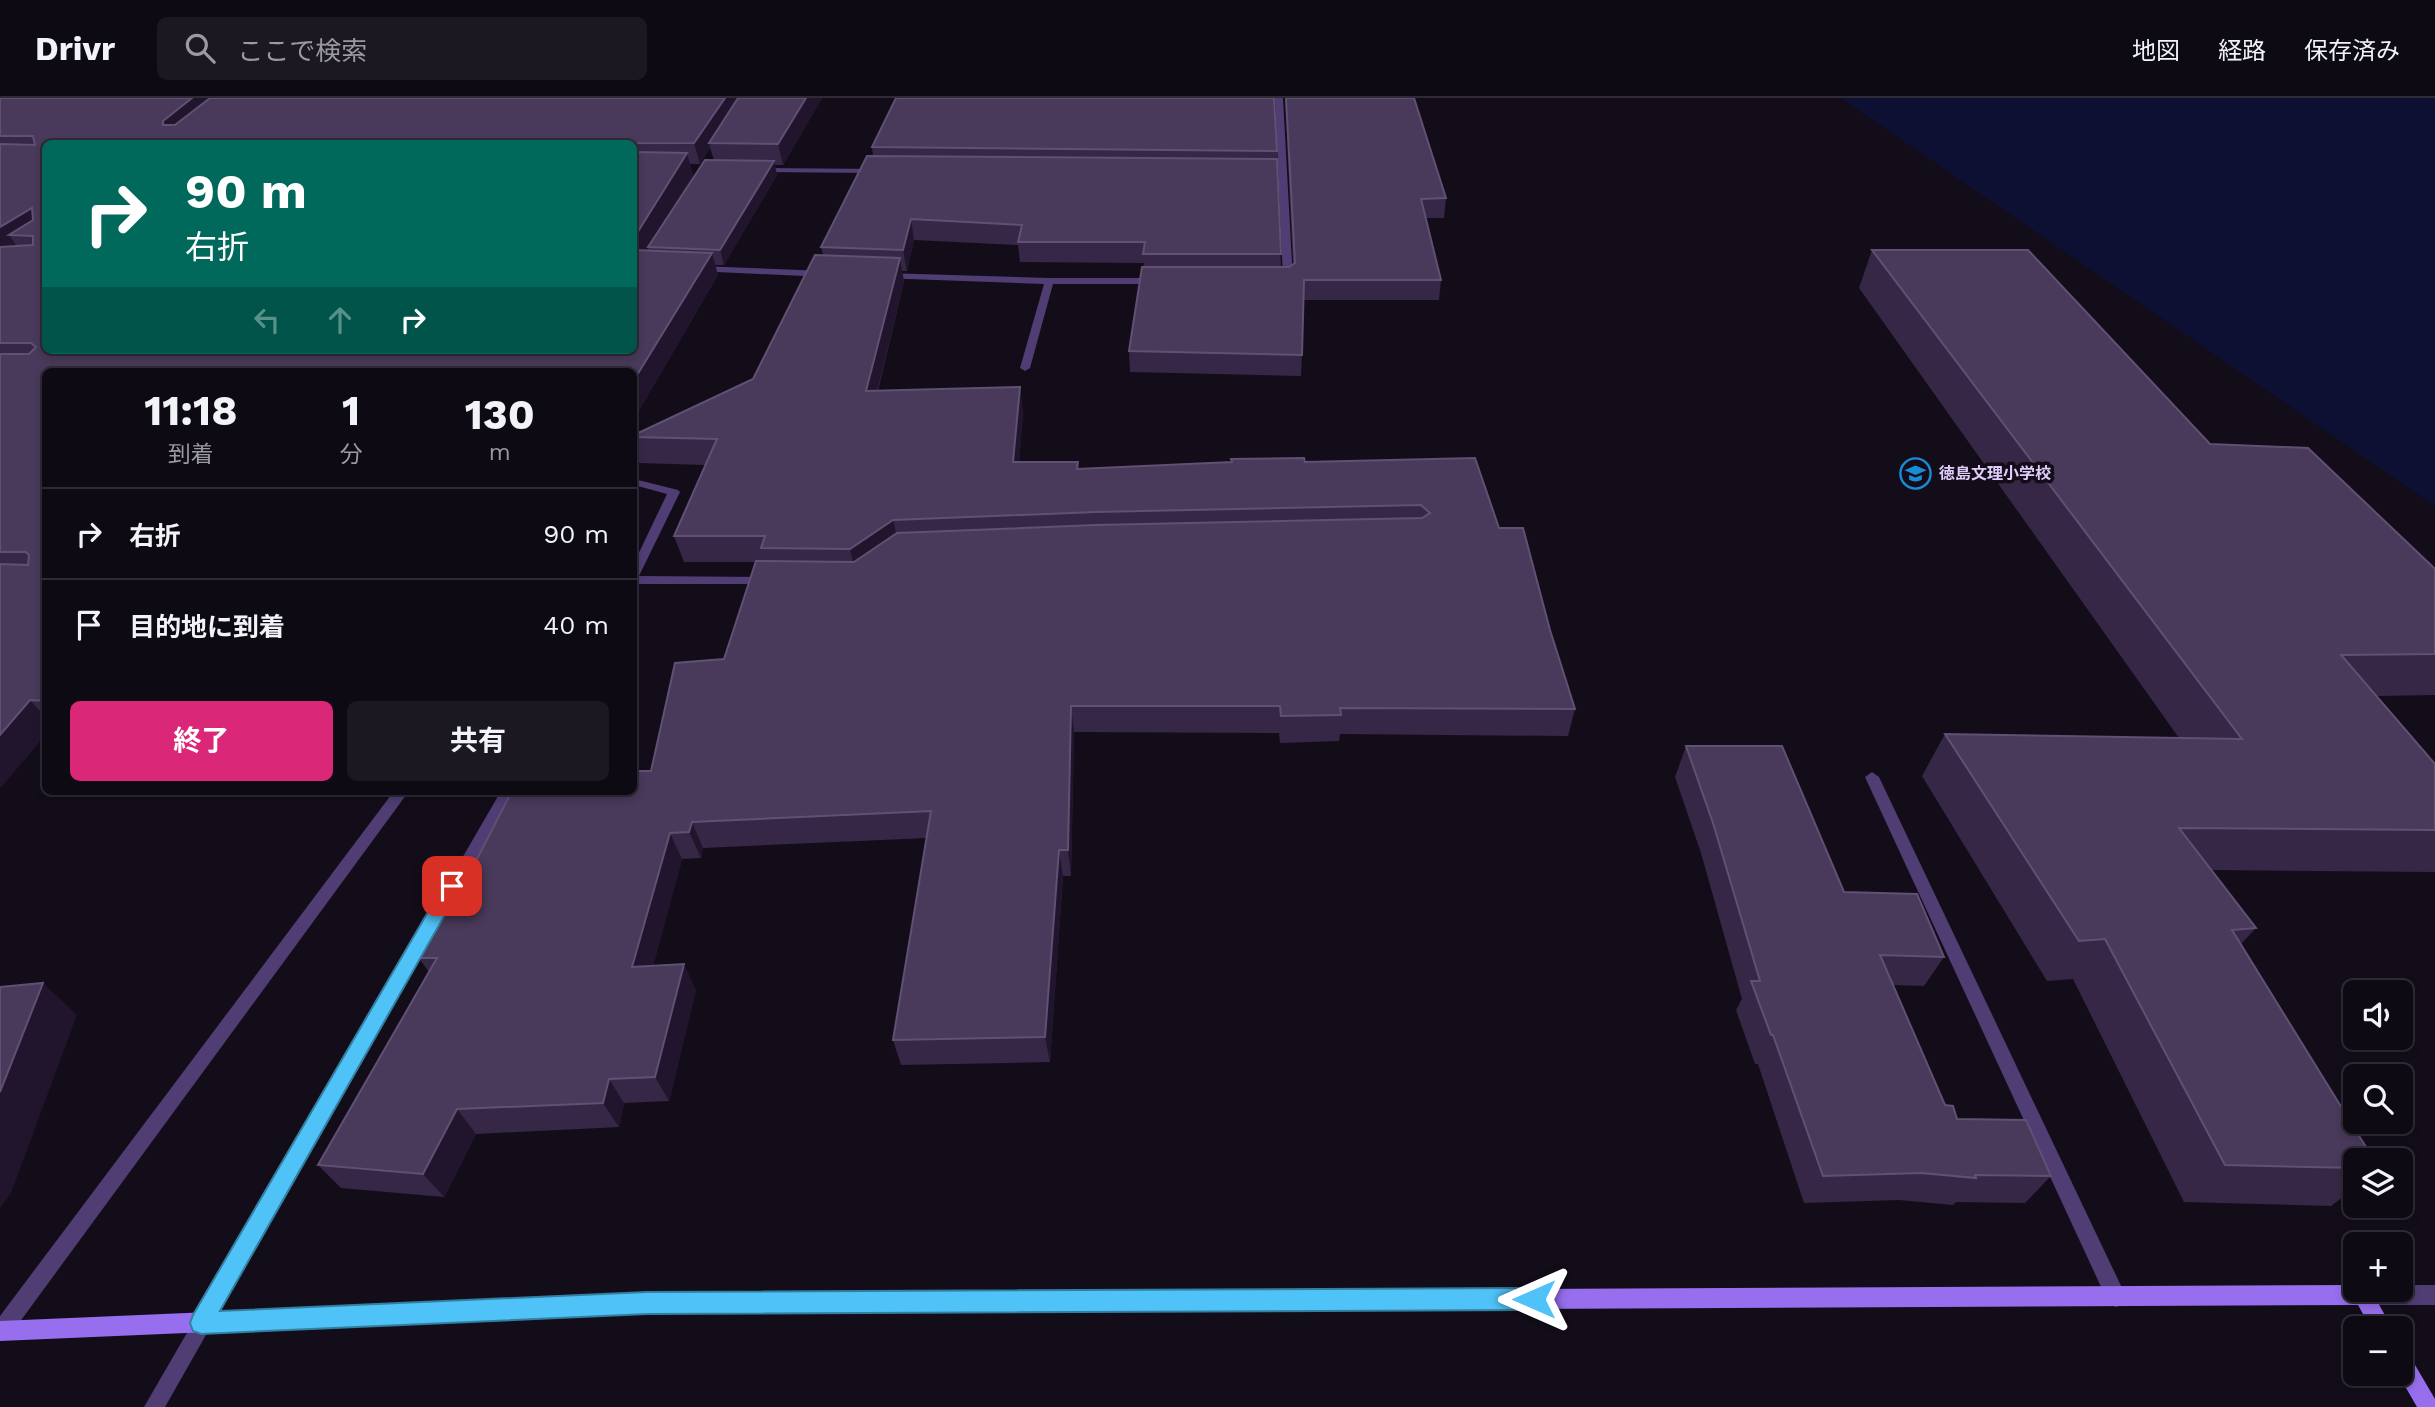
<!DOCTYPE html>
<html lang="ja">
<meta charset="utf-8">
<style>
body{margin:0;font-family:"Work Sans","Noto Sans JP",sans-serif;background:#1c1822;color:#f1f3f6;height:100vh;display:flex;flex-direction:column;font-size:26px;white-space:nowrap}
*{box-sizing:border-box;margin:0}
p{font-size:23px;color:#9b9aa0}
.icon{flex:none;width:38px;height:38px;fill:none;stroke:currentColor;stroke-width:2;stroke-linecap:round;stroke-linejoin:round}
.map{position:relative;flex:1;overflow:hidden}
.details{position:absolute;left:42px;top:270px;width:595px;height:427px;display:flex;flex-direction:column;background:#0e0a14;border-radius:10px;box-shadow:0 4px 10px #0003,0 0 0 2px #2e2b34}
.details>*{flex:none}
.banner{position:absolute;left:42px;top:42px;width:595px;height:214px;border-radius:10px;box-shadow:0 4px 10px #0003,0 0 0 2px #2e2b34;background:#00695c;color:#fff;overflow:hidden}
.tools{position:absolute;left:2343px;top:882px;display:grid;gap:14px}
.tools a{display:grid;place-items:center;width:70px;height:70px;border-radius:10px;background:#0e0a14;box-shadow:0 4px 10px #0003,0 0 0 2px #2e2b34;font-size:35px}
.pin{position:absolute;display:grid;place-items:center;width:60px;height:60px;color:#fff;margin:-30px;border-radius:14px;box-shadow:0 4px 10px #0006}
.me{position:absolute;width:77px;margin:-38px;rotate:270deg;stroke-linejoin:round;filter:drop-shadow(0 0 5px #0008)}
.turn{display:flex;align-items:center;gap:24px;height:147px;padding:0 28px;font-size:32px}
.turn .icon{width:91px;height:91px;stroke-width:2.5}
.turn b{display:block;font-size:49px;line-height:60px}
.lanes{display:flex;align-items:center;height:66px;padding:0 28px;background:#0003;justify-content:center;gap:35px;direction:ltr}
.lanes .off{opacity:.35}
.eta{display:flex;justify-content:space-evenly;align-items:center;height:119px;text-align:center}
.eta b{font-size:42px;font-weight:700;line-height:49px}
.button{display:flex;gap:14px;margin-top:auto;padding:14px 28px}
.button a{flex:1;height:80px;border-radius:10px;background:#db2777;color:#fff;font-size:28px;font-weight:700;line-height:80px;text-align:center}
.button a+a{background:#1c1822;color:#f1f3f6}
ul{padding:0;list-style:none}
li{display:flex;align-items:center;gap:21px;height:91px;padding:0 28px;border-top:2px solid #2e2b34}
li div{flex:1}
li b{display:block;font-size:26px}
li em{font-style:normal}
header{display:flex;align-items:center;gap:42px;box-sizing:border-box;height:98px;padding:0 35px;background:#0e0a14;border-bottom:2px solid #2e2b34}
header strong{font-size:33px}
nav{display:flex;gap:38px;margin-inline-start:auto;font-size:24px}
.search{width:490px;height:63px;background:#1c1822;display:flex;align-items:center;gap:18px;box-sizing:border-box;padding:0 24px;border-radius:10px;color:#9b9aa0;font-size:26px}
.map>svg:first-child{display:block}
.water{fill:#0d1033}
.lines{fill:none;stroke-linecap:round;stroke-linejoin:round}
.street{fill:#503d74;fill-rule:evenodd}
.secondary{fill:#976eee;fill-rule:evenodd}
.wall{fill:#372746;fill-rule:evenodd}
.shaded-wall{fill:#21152d}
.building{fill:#49395a;stroke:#605073;stroke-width:2}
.route{fill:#4fc3f7;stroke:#337fa1;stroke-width:2}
.labels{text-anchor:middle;stroke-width:7;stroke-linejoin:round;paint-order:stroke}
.far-poi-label{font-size:16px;font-weight:bold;fill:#dfccf9;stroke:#130d1a;text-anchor:start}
</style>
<header>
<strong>Drivr</strong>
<div class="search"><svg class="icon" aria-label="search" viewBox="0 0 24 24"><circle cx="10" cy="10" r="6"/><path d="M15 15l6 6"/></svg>ここで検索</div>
<nav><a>地図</a><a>経路</a><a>保存済み</a></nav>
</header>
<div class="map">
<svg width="2435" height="1309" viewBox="0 0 2435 1309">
<rect width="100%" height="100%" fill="#130d1a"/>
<polygon class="water" points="1841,0 2435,0 2435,408"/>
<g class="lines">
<g class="street">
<polygon points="1275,0 1283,0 1293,183 1288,186 1278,183 1283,180"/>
<polygon points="754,70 877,71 881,73 877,75 757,74 754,74"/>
<polygon points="699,168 826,173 831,176 826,179 696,173 696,169"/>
<polygon points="884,175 1049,180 1158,180 1163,183 1158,186 1053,186 1030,270 1025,273 1020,270 1044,186 881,180 881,176"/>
<polygon points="634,381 678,392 680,394 639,478 768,479 774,483 772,486 634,486 634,465 667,396 634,387"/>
<polygon points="1872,674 1879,679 2123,1192 2126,1199 2123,1206 2116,1209 2109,1206 1865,679"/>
<polygon points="394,693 409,693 8,1240 0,1242 0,1218"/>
<polygon points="501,693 515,693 165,1309 144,1309"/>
<polygon points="2401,1187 2435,1187 2435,1207 2363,1207 2356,1204 2353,1197 2356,1192 2401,1192"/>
</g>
<g class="secondary">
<polygon points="2356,1187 2356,1192 2371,1192 2392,1230 2371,1230 2358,1207 647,1215 0,1243 0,1223 647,1195"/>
<polygon points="2401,1252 2408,1255 2435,1301 2435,1309 2417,1309 2398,1276 2401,1276"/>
</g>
</g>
<g class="wall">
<path d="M0,0h822l-39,67h-8l2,10 -53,90h-9l3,10 -84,144 -588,-48v363l-46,54zM46,46h588v206h-588zM710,50l4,12 -49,62 28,-47 -3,-11h10z"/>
<polygon points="1285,0 1414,0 1446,100 1444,120 1426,120 1441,182 1439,202 1304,202 1301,278 1130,274 1129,253 1144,165 1020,164 1018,147 914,142 907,173 902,173 904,184 878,293 1020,289 1023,315 1019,364 1079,371 1305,364 1499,430 1550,532 1575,611 1568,638 1340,636 1339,643 1280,645 1279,635 1074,634 1071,778 1063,778 1050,964 901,967 893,942 927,740 703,750 701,760 682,761 653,868 696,892 669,1003 624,1005 619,1029 476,1036 444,1099 341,1090 318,1067 429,874 419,860 457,800 651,673 724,561 756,464 684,464 674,438 706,367 639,365 634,348 634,337 753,281 823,157 821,149 873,58 872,49 1277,53 1281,169 1289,169 1293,166"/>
<polygon points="1872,152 2210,346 2435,471 2435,597 2376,598 2435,666 2435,774 2211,772 2256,830 2241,846 2356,1062 2356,1089 2331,1108 2184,1104 2073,881 2047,883 1922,678 1945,636 2179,640 1859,190"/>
<polygon points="1686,648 1844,794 1944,859 1924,888 1893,887 1945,1007 1957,1021 2051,1078 2025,1105 1956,1104 1953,1107 1899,1102 1804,1105 1758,966 1755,966 1736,912 1742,901 1701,755 1675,679"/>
</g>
<g class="shaded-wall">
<polygon points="192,0 228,0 174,44 163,27 163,23"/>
<polygon points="725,0 743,0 709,45 710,50 700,66 694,45"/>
<polygon points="806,0 822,0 783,67 778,46"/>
<polygon points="687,55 693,77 635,172 634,167 634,140"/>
<polygon points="774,63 777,77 724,167 720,152"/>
<polygon points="32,110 33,138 9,137 18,150 0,161 0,129"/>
<polygon points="911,121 914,142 907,173 903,152"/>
<polygon points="712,155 718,177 634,321 634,282"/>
<polygon points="900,160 904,184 871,318 866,293"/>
<polygon points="1020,289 1023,315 1017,390 1013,364"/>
<polygon points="893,422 899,448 856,477 850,451"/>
<polygon points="30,602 46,620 46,636 0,690 0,637"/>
<polygon points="1071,608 1074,634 1071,778 1068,752"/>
<polygon points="692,724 703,750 701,760 689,734"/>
<polygon points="670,735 682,761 646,894 632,869"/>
<polygon points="1059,752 1063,778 1050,964 1045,939"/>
<polygon points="684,866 696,892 669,1003 655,979"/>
<polygon points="43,885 77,917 11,1095 0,1110 0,994"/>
<polygon points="609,981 624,1005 619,1029 603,1005"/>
<polygon points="457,1011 476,1036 444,1099 423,1076"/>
</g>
<g class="building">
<polygon points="0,0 192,0 163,23 163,27 175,27 210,0 725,0 694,45 46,46 46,252 634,252 634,152 712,155 634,282 634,273 46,273 46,603 30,602 0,637 0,466 28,467 29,457 26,454 0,454 0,256 29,256 36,249 31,245 0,245 0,149 33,147 33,138 9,137 33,122 32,110 0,129 0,46 35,47 33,38 0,38"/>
<polygon points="738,0 806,0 778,46 709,45"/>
<polygon points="896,0 1274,0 1277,53 872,49"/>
<polygon points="1286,0 1414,0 1446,100 1421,101 1441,182 1304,182 1302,257 1129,253 1142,169 1289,169 1295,165"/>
<polygon points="634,54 687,55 634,140"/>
<polygon points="867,58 1277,61 1281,156 1143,156 1145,144 1018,144 1022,127 911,121 903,152 821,149"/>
<polygon points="705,62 774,63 720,152 648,149"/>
<polygon points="1872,152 2028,152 2210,346 2308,350 2435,471 2435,556 2341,557 2435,666 2435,732 2179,730 2256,830 2232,832 2374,1062 2356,1062 2356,1070 2225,1067 2105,841 2079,843 1945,636 2242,641"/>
<polygon points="815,157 900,160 866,293 1020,289 1013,364 1078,364 1077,371 1232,364 1231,361 1304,360 1305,364 1475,360 1499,430 1523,430 1550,532 1575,611 1340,610 1341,617 1281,618 1280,608 1071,608 1068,752 1059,752 1045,939 893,942 931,713 692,724 689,734 670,735 632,869 684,866 655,979 609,981 603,1005 457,1011 423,1076 318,1067 437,860 419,860 448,800 457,800 512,693 634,693 634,673 651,673 675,565 724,561 756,463 854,464 897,435 1096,427 1422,420 1430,415 1421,407 1096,414 893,422 850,451 761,450 765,438 674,438 717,341 634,339 634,337 753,281"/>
<polygon points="1686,648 1782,648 1844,794 1917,796 1944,859 1880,857 1945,1007 1953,1008 1957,1021 2026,1022 2051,1078 1975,1077 1976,1080 1921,1075 1823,1078 1773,937 1771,937 1751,883 1760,883 1713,725"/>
<polygon points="43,885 0,994 0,889"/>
</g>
<polygon class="route" points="452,781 459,783 461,788 459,792 220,1213 647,1194 1534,1190 1542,1194 1545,1201 1542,1209 1534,1212 647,1216 201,1236 193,1233 190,1225 193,1217 446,783"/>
<defs>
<symbol id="school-ring" viewBox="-11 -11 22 22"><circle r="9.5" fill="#130d1a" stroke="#198cd8" stroke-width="1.5"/><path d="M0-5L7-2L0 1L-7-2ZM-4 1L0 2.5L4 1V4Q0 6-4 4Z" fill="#198cd8"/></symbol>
</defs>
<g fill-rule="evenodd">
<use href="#school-ring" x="1898" y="358" width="35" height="35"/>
</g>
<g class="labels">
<g class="far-poi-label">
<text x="1939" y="381">徳島文理小学校</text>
</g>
</g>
</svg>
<div class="tools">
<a><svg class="icon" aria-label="sound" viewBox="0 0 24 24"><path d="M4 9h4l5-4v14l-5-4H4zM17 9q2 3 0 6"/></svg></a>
<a><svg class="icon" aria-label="search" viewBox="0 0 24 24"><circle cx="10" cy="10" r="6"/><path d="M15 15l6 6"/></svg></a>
<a><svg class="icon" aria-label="layers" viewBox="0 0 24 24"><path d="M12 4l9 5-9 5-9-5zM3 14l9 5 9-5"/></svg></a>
<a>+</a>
<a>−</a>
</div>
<div class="pin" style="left:452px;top:788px;background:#d93025"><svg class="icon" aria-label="arrive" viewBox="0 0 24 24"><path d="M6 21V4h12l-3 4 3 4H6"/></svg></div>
<svg class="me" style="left:1534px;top:1201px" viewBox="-20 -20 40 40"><path d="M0-17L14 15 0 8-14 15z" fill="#4fc3f7" stroke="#fff" stroke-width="4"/></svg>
<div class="banner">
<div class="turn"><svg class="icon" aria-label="right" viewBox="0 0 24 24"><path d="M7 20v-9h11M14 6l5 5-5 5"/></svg><div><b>90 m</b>右折</div></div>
<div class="lanes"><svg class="icon off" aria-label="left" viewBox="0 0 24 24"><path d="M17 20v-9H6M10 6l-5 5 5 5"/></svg><svg class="icon off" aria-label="ahead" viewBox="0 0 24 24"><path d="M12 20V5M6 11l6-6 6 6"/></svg><svg class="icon" aria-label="right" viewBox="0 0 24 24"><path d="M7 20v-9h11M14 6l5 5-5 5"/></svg></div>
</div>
<section class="details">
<div class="eta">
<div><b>11:18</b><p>到着</p></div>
<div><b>1</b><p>分</p></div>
<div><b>130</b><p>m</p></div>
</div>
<ul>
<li><svg class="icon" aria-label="right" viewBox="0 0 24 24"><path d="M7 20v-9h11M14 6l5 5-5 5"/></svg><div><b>右折</b></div><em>90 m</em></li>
<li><svg class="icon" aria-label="arrive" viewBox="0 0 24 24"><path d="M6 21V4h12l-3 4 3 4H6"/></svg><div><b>目的地に到着</b></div><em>40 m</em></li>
</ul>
<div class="button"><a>終了</a><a>共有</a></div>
</section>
</div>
